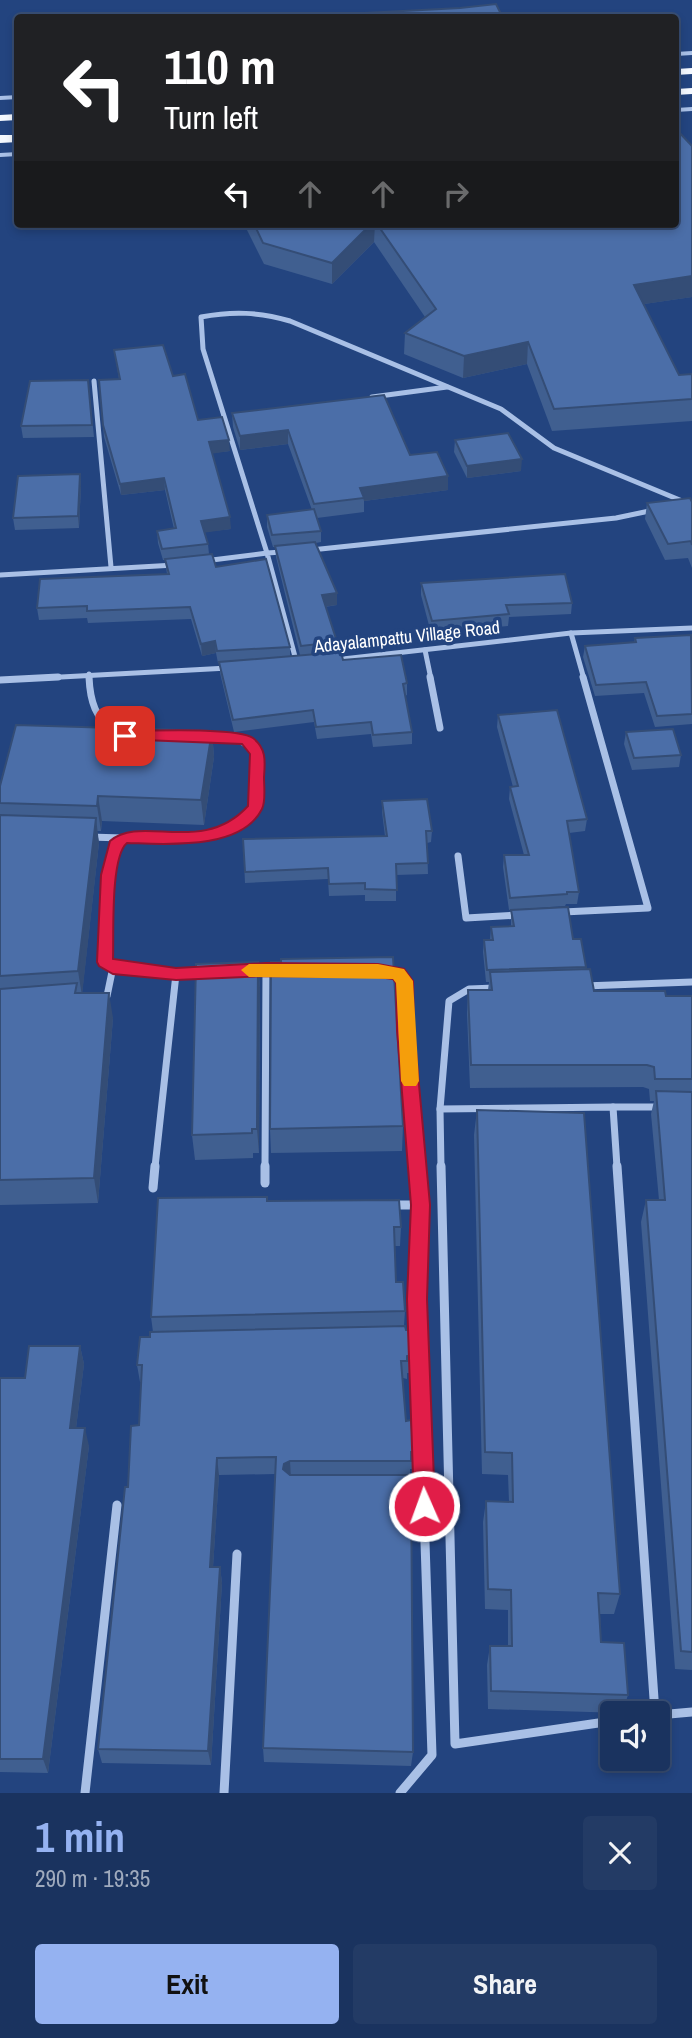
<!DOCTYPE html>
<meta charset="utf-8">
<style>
body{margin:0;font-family:"Archivo Narrow",sans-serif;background:#233b65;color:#f1f3f6;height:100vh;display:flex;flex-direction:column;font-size:26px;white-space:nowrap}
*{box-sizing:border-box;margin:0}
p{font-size:23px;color:#9faabd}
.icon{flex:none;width:38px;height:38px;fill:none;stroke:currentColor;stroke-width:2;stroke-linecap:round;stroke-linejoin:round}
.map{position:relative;height:1793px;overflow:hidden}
.sheet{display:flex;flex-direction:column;background:#1a335f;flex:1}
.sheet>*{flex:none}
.banner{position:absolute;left:14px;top:14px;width:665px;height:214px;border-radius:7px;box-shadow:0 4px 10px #0003,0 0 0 2px #384e74;background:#202124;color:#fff;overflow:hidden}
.tools{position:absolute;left:600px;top:1701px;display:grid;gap:14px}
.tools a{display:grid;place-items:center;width:70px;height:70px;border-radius:7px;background:#1a335f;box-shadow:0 4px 10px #0003,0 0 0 2px #384e74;font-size:35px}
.pin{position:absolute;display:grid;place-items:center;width:60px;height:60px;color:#fff;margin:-30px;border-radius:14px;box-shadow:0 4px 10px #0006}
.me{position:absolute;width:77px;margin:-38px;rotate:358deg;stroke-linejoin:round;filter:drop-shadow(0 0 5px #0008)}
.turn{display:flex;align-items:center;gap:24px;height:147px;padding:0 35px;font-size:32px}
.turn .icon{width:91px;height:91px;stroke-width:2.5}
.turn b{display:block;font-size:49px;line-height:60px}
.lanes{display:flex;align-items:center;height:66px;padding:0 35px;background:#0003;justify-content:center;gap:35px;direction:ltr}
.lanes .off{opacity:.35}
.round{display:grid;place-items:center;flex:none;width:74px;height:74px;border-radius:7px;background:#233b65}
.overview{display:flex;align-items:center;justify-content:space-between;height:119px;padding:0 35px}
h1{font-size:42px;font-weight:700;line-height:52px;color:#95b2f1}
.cta{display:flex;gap:14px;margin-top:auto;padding:14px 35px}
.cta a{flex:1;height:80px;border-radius:7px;background:#95b2f1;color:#111;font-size:28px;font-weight:700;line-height:80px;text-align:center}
.cta a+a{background:#233b65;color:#f1f3f6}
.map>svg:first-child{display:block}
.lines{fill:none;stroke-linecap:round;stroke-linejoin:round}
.minor-far2{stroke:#a9c0e6;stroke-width:5}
.minor-far1{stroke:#a9c0e6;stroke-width:7}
.minor{stroke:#a9c0e6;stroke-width:9}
.tertiary{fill:#a9c0e6;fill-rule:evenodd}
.trunk{fill:#f4f8fe;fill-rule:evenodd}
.wall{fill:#405f90}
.shaded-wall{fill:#344d76}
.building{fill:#4b6ea8;stroke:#344d76;stroke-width:2}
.route{fill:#e11d48;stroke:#92132f;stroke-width:2}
.slow{fill:#f59e0b}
.labels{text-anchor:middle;stroke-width:7;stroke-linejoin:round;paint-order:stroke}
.street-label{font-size:18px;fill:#fff;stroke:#23447f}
</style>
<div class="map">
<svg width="692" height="1793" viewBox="0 0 692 1793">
<rect width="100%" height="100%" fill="#23447f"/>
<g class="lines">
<g class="minor-far2">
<polyline points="94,381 111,567"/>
<polyline points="372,397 447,387"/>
<polyline points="311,550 616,518 654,510"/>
<polyline points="282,552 267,553 297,664"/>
<path d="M204,561l63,-8 -64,-204 -2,-32c32,-6 58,-5 89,4l211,88 53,39 133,55"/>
<polyline points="0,575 175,565"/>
<polyline points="571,633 584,679"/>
<polyline points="425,650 431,679"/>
<polyline points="334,660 571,633 692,628"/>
<polyline points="89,674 89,679"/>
<polyline points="24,679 228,668"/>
</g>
<g class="minor-far1">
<path d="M89,677c1,23 6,43 27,55"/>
<polyline points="430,677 440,728"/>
<polyline points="0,680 58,677"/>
<polyline points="89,837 123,838"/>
<polyline points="458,856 466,918 519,915"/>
<polyline points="563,912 648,908 583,677"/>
<polyline points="250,970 280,971"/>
<polyline points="387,972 398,974 404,981 417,1167"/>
<path d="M203,973l-27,1 -63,-7 -8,-5 4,-87 6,-30 8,-7c55,-4 88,10 133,-31l2,-54 -18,-13 -36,-3"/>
<polyline points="584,986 692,982"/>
<polyline points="103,998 107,996 113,967"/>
<polyline points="613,1107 662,1107"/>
<polyline points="440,1109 449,1001 469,989 495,988"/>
<polyline points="155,1167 176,974"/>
<polyline points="265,1167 266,969"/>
<polyline points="441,1167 440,1109 613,1107 617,1167"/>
</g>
<g class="minor">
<polyline points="441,1166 455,1744 612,1721"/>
<polyline points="617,1166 655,1713"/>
<polyline points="265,1183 265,1166"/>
<polyline points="153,1188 155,1166"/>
<polyline points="389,1205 420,1205"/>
<polyline points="658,1715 692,1712"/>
<polyline points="85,1793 117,1505"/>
<polyline points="224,1793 237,1554"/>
<polyline points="400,1793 432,1755 417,1299 420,1205 417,1166"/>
</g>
<g class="tertiary">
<polygon points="692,51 692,55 676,56 676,52"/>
<polygon points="18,95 18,99 0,100 0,96"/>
<polygon points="692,107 692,111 676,112 676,108"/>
<polygon points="18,152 18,156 0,157 0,153"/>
</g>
<g class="trunk">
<polygon points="692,68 692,74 676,75 676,69"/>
<polygon points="692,88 692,94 676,95 676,89"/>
<polygon points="18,114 18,120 0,121 0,115"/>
<polygon points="0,135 18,135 18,142 0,143"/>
</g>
</g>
<g class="wall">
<polygon points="692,146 692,297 644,304 679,375 692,374 692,421 552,431 527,364 463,378 404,354 405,333 425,317 374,242 332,284 264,264 244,224 676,224"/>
<polygon points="114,350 173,376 198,420 230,451 212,453 231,529 204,532 208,544 209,554 216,567 290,647 290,656 300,655 276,557 275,547 273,547 267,527 267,515 312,510 288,444 240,450 233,427 232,413 410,455 448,476 448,490 364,501 364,512 317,518 321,531 321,542 316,543 337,605 325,607 337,642 338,653 343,660 407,683 407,695 405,696 412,732 412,744 373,747 371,734 317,739 314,722 234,732 220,673 220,663 218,663 216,653 202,656 191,619 88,623 87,618 39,620 37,608 167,574 165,560 163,560 158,543 157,531 174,529 165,490 121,495 104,437 99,380 119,379"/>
<polygon points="88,380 94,437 23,438 21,426"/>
<polygon points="455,440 521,471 467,478 454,452"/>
<polygon points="80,474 81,486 79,528 15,530 13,518"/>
<polygon points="692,502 692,568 688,558 665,560 645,519 647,503"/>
<polygon points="421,583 572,603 571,614 509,617 508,626 431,633 421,595"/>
<polygon points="692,637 692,724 655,727 644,693 595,696 583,657 585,646 634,643 635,638"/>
<polygon points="498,715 587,819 585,831 569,833 579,892 577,904 566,904 565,906 509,910 503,867 504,855 524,855 509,799 510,787 513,787 497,727"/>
<polygon points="212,731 214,757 204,825 102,821 101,831 97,831 99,843 82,993 113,1018 98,1203 0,1205 0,786"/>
<polygon points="626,732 681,755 679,767 632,770 624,744"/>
<polygon points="382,801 432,831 431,842 427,843 428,874 396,875 396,901 365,901 365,895 329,896 328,879 245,883 243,839 385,836 382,812"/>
<polygon points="511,910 573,939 586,967 594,991 666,996 692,996 692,1670 675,1669 641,1222 646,1200 659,1200 651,1114 654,1101 650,1101 649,1089 643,1087 470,1088 467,1013 468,990 488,990 489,982 486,982 483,952 484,940 490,940 491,927 511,926"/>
<polygon points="258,962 260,988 259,1153 253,1153 253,1158 195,1160 192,1135"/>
<polygon points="477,1110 620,1594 614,1614 600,1614 601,1642 628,1695 622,1713 488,1709 487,1665 490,1646 508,1646 508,1610 485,1609 483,1522 486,1501 509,1502 508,1475 482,1474 474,1135"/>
<polygon points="403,1126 402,1151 271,1153 270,1129"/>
<polygon points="267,1201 401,1227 400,1246 395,1246 396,1282 405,1311 404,1326 413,1355 412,1373 407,1373 407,1379 403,1378 406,1421 414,1452 413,1469 410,1469 410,1475 413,1752 411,1766 264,1762 263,1748 275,1474 219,1475 213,1567 220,1567 222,1583 211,1765 102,1763 98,1749 128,1487 139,1425 141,1382 140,1382 137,1365 153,1332 151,1317"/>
<polygon points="80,1346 84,1364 76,1428 89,1446 48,1773 0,1772 0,1378 25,1378"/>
</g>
<g class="shaded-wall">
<polygon points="371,224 375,224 374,242 332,284 332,263"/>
<polygon points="692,276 692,297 631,306 634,285"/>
<polygon points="528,342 527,364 463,378 464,356"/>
<polygon points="288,430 288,444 240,450 240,436"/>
<polygon points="229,440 230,451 210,454 209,442"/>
<polygon points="522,459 521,471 467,478 467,466"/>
<polygon points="80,474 81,486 79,528 78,516"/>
<polygon points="448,476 448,490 364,501 360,488"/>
<polygon points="164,478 165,490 121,495 120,484"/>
<polygon points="230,517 231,529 202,533 201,521"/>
<polygon points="337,593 337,605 322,607 322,595"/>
<polygon points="215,641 216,653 202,656 201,644"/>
<polygon points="212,731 214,757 204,825 201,800"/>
<polygon points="98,796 102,821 101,831 97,806"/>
<polygon points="96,818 99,843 82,996 78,971"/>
<polygon points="258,962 260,988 259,1153 257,1129"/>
<polygon points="109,993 113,1018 98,1203 94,1178"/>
<polygon points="80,1346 84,1364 74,1445 70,1428"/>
<polygon points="85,1428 89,1446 48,1773 43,1759"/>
<polygon points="217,1458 219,1475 212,1583 210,1567"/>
<polygon points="290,1461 291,1478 283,1469 284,1464"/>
<polygon points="220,1567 222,1583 211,1765 208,1751"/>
</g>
<g class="building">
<polygon points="496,4 503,18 367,18 365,13 460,8"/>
<polygon points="676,129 692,146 692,276 634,285 679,375 692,374 692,399 554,409 528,342 464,356 405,333 436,309 377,224 676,224"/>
<polygon points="254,224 371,224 332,263 263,243"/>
<polygon points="163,345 173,376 185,374 198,420 222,417 229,440 209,442 230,517 201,521 208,544 162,549 157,531 176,528 164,478 120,484 103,425 99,380 120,379 114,350"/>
<polygon points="88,380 92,425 21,426 30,381"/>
<polygon points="384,395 410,455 437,452 448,476 360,488 364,498 314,504 288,430 240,436 232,413"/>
<polygon points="508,433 522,459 467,466 455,440"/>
<polygon points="80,474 78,516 13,518 18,476"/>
<polygon points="690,498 692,502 692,545 691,541 668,544 647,503"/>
<polygon points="314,509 321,531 272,535 267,515"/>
<polygon points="315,542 337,593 322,595 337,642 301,646 275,546"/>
<polygon points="212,554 216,567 266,559 290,647 217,651 215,641 201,644 190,607 87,611 87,606 37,608 40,579 169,574 165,559"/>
<polygon points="565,574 572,603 506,605 509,614 432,621 421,583"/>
<polygon points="691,635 692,714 657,716 646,682 596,685 585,646 636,642 635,638"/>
<polygon points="341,652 343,660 401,655 407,683 403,684 412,732 373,735 371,722 316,727 313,710 233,720 219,662"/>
<polygon points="557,710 587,819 567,821 579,892 567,892 567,894 510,898 504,855 529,855 510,787 518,786 498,715"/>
<polygon points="16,725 212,731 201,800 98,796 97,806 0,803 0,786"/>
<polygon points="673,729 681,755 634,758 626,732"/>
<polygon points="427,799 432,831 426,831 428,863 396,864 397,890 365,889 365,883 329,884 328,868 245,872 243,839 387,836 382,801"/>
<polygon points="0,815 96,818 78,971 0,976"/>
<polygon points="568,907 573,939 581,939 586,967 487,970 484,940 493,940 491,927 514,926 511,910"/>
<polygon points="393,957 403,1126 270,1129 271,962 281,962 281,959"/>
<polygon points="258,962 257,1129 252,1129 252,1133 192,1135 196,964"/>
<polygon points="590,969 594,991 665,991 666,996 692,996 692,1079 655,1079 654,1067 647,1065 471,1065 468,990 492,990 490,972"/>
<polygon points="77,983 75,993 109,993 94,1178 0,1180 0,989"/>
<polygon points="656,1091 692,1092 692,1652 681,1651 646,1200 665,1200"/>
<polygon points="477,1110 584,1113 620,1594 598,1593 601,1642 624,1643 628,1695 491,1691 490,1646 512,1646 511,1590 488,1589 486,1501 513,1502 512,1453 485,1452"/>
<polygon points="267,1197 267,1201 399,1200 401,1227 394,1227 396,1282 403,1282 405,1311 151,1317 158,1198"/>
<polygon points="405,1326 406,1330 411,1330 413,1355 407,1356 407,1361 401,1361 406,1421 411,1420 414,1452 411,1452 411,1461 290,1461 284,1464 283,1469 290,1475 411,1475 413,1752 263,1748 276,1457 217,1458 210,1567 220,1567 208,1751 98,1749 125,1487 128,1487 131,1426 139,1425 142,1365 137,1365 140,1337 150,1337 150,1332"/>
<polygon points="29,1346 80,1346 70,1428 85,1428 43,1759 0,1759 0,1378 25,1378"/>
</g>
<path class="route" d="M125,731c23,0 113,-4 128,7 14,11 12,24 11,39 0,10 2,24 -2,32 -21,42 -97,35 -135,34 -17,14 -13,93 -14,116l63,9 90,-5 112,1 26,5 9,12 1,49 16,175 -3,94 8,207 -3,8 -8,2 -7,-2 -3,-8 -7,-207 4,-94 -14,-175 -1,-47 -3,-4 -15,-2 -112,-1 -90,4 -63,-6 -14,-8 -2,-4 4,-87 9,-34c32,-27 92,15 138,-35l2,-52 -8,-10 -123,-5 -2,-3 2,-4z"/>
<polygon class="slow" points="249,964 378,964 404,969 413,981 419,1081 416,1086 404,1086 401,1081 396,983 393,979 249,977 241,970"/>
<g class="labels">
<g class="street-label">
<text transform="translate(407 637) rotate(-6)" y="6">Adayalampattu Village Road</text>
</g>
</g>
</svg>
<div class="tools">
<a><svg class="icon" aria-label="sound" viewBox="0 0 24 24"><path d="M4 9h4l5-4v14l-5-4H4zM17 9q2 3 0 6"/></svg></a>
</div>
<div class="pin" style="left:125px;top:736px;background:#d93025"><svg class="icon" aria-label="arrive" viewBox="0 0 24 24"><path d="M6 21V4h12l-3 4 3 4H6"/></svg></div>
<svg class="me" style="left:424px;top:1506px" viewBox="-20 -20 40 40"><circle r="17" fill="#e11d48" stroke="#fff" stroke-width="3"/><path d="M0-11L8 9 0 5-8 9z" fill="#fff"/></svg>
<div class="banner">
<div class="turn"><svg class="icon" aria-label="left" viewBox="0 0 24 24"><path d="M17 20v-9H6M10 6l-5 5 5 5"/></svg><div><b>110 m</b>Turn left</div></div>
<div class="lanes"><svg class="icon" aria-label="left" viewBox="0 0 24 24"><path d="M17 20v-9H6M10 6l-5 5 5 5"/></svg><svg class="icon off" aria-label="ahead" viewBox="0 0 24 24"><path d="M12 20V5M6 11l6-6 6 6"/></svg><svg class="icon off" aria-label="ahead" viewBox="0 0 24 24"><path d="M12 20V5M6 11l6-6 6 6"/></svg><svg class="icon off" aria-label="right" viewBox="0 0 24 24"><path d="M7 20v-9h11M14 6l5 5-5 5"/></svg></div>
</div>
</div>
<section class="sheet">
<div class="overview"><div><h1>1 min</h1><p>290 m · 19:35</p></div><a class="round"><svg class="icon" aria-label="close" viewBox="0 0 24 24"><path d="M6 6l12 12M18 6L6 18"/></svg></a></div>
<div class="cta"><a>Exit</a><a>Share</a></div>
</section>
